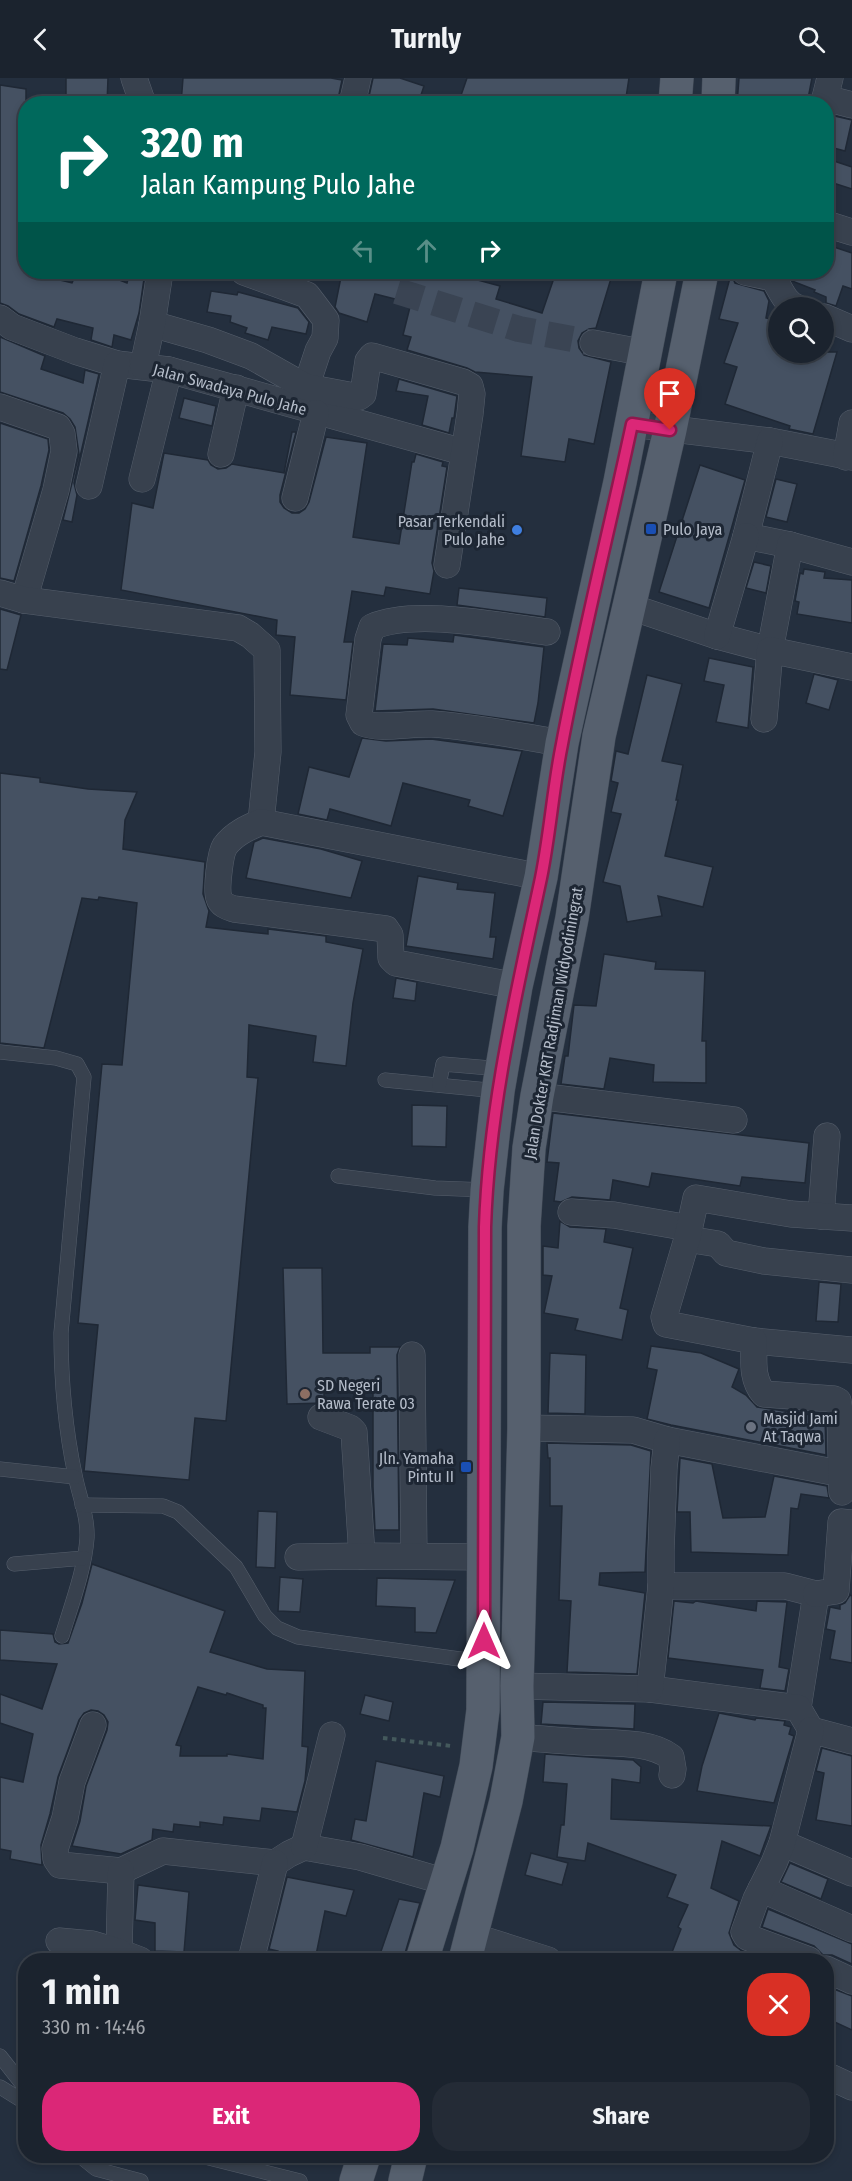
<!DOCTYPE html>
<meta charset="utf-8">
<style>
body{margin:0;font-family:"Fira Sans Condensed",sans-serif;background:#242b36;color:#f1f3f6;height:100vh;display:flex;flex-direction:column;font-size:22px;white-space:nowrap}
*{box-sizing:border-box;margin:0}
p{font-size:20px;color:#a0a4aa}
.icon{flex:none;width:33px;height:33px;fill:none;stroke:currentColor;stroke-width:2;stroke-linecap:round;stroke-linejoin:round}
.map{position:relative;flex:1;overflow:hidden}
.sheet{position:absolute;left:18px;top:1875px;width:816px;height:210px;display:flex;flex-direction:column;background:#1b232e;border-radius:24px;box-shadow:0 3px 9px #0003,0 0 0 2px #39404a}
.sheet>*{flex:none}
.banner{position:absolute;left:18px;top:18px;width:816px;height:183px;border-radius:24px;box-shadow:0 3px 9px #0003,0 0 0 2px #39404a;background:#00695c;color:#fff;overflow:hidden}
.buttons{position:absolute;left:768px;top:219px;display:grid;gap:12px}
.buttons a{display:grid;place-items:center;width:66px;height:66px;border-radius:50%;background:#1b232e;box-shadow:0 3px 9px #0003,0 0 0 2px #39404a;font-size:30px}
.pin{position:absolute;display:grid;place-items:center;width:51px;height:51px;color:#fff;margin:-62px -26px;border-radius:50% 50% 50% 0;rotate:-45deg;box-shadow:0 0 6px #0007}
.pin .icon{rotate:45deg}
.me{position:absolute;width:66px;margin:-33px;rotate:0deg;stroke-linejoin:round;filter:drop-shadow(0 0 4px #0008)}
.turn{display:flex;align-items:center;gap:21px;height:126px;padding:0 24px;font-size:27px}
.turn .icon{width:78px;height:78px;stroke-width:2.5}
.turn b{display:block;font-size:42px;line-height:51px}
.lanes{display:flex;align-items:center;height:57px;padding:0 24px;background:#0003;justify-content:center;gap:30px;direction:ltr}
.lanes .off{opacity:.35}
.round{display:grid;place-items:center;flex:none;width:63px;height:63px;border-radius:24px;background:#242b36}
.headline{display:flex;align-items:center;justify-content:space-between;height:102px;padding:0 24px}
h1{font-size:36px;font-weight:700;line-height:45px}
.cta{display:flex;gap:12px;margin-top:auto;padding:12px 24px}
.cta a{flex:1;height:69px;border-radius:24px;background:#db2777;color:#fff;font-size:24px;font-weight:700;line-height:69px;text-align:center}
.cta a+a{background:#242b36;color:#f1f3f6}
header{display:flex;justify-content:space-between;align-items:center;height:78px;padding:0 24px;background:#1b232e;font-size:27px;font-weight:700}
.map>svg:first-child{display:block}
.building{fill:#455162;stroke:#1f2835;stroke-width:1.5;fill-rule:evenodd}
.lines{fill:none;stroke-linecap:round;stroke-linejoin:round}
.street-tunnel{stroke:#3a4453;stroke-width:26;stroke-dasharray:26 13;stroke-linecap:butt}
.lane-casing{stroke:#565f6c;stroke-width:15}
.street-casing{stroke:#565f6c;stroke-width:27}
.primary-casing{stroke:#414a57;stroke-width:34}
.path{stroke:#44595c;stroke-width:4;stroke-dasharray:4.5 4.5;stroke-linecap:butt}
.lane{stroke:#38414e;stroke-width:14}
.street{stroke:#38414e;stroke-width:26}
.primary{stroke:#56606e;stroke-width:33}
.route-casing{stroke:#8e194d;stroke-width:15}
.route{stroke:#db2777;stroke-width:10}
.transit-dot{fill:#1a4fb4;stroke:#1d2633;stroke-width:2}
.shop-dot{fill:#3f7fe0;stroke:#1d2633;stroke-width:2}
.education-dot{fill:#8d6e63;stroke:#1d2633;stroke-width:2}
.worship-dot{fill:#6b7280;stroke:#1d2633;stroke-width:2}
.labels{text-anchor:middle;stroke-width:6;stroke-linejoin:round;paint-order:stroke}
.street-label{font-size:16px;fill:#b4bcc9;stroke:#1d2633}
.poi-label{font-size:16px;fill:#b4bcc9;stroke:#1d2633;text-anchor:start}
</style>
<header><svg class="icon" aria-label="back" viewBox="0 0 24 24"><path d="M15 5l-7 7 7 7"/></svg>Turnly<svg class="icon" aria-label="search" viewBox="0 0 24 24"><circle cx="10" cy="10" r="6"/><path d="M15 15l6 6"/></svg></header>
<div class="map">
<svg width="852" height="2103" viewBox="0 0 852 2103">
<rect width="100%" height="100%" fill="#242f3e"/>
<g class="building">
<polygon points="66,0 108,0 107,26 66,26"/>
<polygon points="183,0 331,0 342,2 337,26 267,26 242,23 242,26 181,26"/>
<polygon points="373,0 400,0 424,8 418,26 376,26 368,23"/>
<polygon points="467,0 629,0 625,26 458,26"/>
<polygon points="739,0 812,0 807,26 737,26"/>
<polygon points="0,7 26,11 26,194 72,205 77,194 99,194 127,205 130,194 145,194 139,235 131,262 114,257 112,269 91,262 93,250 57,241 54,249 19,236 8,228 0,225"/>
<polygon points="826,36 852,42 845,73 826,68"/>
<polygon points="834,83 852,89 852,111 827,103"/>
<polygon points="831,168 852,175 852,211 843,208 836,228 826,225 826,219 814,214 815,212 792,203 787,194 826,194 826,180"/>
<polygon points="342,194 448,194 500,208 496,221 542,235 556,194 613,194 596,250 589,251 582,255 578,263 579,270 584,277 611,284 594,366 569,361 565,384 521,378 532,299 475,294 467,290 407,272 411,259 403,257 411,225 375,216 367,244 339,235 335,229"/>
<polygon points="731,196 735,205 764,213 769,223 766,240 778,243 778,274 837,274 813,356 789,351 790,348 725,326 737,289 724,285 738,245 719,241"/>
<polygon points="211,213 237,217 238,214 298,230 309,244 306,256 272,249 268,262 245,255 247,250 230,244 231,238 207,234"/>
<polygon points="0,259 45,278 41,291 83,305 85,292 99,296 74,405 77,417 72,444 63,442 79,376 75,349 70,341 63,335 0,314"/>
<polygon points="399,301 457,318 454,340 452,340 449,355 422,347 428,318 396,313"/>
<polygon points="184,320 216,328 212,348 179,340"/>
<polygon points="0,345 48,361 49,372 41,408 14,503 0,500"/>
<polygon points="292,354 296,354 280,417 280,424 284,430 292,435 299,435 305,431 309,424 326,359 367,365 353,459 399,466 412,384 414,384 416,376 443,384 442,388 447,389 432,485 434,493 430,516 386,509 384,518 352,513 344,564 353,564 346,622 290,617 295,559 276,557 277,542 121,512 132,425 153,430 164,375 208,382 211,387 218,391 226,390 232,386 284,395"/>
<polygon points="700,387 745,402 709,530 659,514"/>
<polygon points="776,401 797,406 787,444 766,439"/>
<polygon points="754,484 771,488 766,515 746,510"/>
<polygon points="804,491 825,494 824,500 852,502 852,545 797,536 799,524 795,523 800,495 803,496"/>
<polygon points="459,510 547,520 545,539 457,527"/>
<polygon points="0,531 21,537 7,592 0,591"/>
<polygon points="454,557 544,569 538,625 534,645 433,631 375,633 383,566 407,567 408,560 453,564"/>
<polygon points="709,580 753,589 748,650 716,644 724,607 704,603"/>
<polygon points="814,596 838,602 829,632 806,625"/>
<polygon points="647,597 682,606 662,683 683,687 676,722 678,722 665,778 713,789 703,829 658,818 662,838 627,844 620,808 603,804 621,736 611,734 618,705 611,703 616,673 628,676"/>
<polygon points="362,660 386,663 431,661 522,673 503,738 468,728 470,722 403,705 391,748 330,731 327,742 298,736 309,689 349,699"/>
<polygon points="0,695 40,700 40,704 88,711 137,714 125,742 123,771 205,784 203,816 209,833 206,849 268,856 268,851 326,858 326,864 363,871 353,925 346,988 313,984 316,958 249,947 247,999 258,1000 226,1343 195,1340 189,1402 84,1393 98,1247 78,1245 102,986 122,987 137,825 99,819 98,822 82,820 44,970 0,965"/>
<polygon points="263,760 321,771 362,783 351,820 246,800 254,764"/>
<polygon points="418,798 458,805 457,811 495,815 490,859 496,859 493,881 406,868"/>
<polygon points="604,876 656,884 655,891 705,893 702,963 706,963 706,1005 653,1004 654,987 610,980 604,1011 561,1006 565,978 568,978 574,927 596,928"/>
<polygon points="396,900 417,904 415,923 393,920"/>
<polygon points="412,1027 447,1028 446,1069 412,1068"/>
<polygon points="553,1035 809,1065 805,1105 742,1099 740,1108 652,1095 649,1109 613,1102 610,1122 572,1119 561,1124 554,1123 559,1085 547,1084"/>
<polygon points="560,1143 570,1149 606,1151 604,1164 633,1170 620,1230 628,1232 622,1262 575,1252 578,1241 544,1235 552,1198 543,1197 543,1168 558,1170"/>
<polygon points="283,1190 322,1190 323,1275 370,1275 370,1269 400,1269 397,1277 399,1452 375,1452 373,1409 373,1306 324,1306 324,1325 287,1326"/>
<polygon points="819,1204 841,1206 838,1244 816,1243"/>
<polygon points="651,1268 701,1275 739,1291 732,1309 746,1317 757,1329 825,1339 826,1377 671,1347 647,1341 657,1292 647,1290"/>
<polygon points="550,1275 586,1277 585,1336 548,1335"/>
<polygon points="547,1365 631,1367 651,1373 645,1494 600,1495 599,1507 645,1515 637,1596 567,1594 571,1523 559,1522 562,1428 550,1428 550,1380 548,1380"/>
<polygon points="680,1380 712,1386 723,1440 765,1439 774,1398 827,1408 829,1420 801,1416 798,1431 791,1430 788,1477 691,1474 690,1434 677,1434"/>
<polygon points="258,1433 277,1434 275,1490 256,1489"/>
<path d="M92,1486l133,47 -15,41 57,17 38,2 -3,75 6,1 -3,34 -8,31 -35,-4 -2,13 -36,-4 -1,8 -23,-3v5l-26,-3 -1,8 -20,-3 -1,11 -31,14 -49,-8 8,-25 6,-35 21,-56 1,-8 -4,-7 -6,-4 -7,-1 -7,3 -5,7 -21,57 -8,37 -9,31 1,20 -32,-6 1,-8 -11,-2v-72l23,5 10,-48 -33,-11v-29l42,15 15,-45 -57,-4v-30l53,4 2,8 4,2 9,-1 14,-40zM198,1609l28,8 1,-2 36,12v3h3l-3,51 -36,-5v2h-47l1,-10 -5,-1z"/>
<polygon points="280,1499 303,1501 300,1534 278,1533"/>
<polygon points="377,1500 455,1502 436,1555 415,1554 415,1530 376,1528"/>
<polygon points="850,1517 852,1518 852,1585 830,1581 835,1553 826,1551 830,1529 840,1531 840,1527 845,1525"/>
<polygon points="674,1523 693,1525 696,1523 756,1533 757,1523 787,1524 779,1589 789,1591 785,1613 760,1610 763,1592 668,1580"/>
<polygon points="365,1617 393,1624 389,1643 360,1636"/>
<polygon points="543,1624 635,1626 634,1651 541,1646"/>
<polygon points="719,1635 755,1642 756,1640 785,1643 784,1647 791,1649 789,1656 794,1658 774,1725 697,1713 702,1688"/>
<polygon points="822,1670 852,1678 852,1748 816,1742 824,1695 816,1693"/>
<polygon points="545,1676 633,1682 641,1689 640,1705 612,1701 611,1741 771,1748 760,1778 722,1763 711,1810 739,1823 729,1855 734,1867 742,1873 767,1882 669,1882 681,1851 678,1849 688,1827 667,1819 676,1797 588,1765 585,1783 557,1779 561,1747 564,1747 567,1706 543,1704"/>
<polygon points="376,1683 444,1698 440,1719 424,1715 413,1779 351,1762 355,1741 366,1743"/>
<polygon points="531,1775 568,1785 562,1807 525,1797"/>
<polygon points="790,1785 828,1801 821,1821 781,1804"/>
<polygon points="287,1799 354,1812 346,1838 325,1833 315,1882 276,1882 278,1873 269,1871"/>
<polygon points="138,1807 189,1814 184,1874 155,1873 155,1845 135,1842"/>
<polygon points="399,1821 420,1825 403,1882 378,1882"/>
<polygon points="768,1831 852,1866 852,1886 832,1877 823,1877 814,1868 762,1849"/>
<polygon points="826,1908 852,1918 852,1952 826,1940"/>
</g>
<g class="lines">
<polyline class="street-tunnel" points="397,213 519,251 593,265"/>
<defs>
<g id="lane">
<path d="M0,974l56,6 21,6 7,13 -23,256c0,49 4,94 14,142 4,21 13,41 12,63 -2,31 -16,68 -25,98"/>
<polyline points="385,1002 498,1013"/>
<polyline points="439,1007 443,986 502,991"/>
<polyline points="338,1098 435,1110 487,1112"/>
<polyline points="0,1391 75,1399"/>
<polyline points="82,1427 163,1428 178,1434 236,1489 265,1538 277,1550 298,1559 482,1584"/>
<polyline points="14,1486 84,1480"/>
<polyline points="0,1978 26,2011"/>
<polyline points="0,2009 26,2025"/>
<polyline points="80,2078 96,2091 141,2103"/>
<polyline points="201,2078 300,2103"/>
</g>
<g id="street">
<polyline points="134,0 143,26"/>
<polyline points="830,0 825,20 852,27"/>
<polyline points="352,26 358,0"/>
<polyline points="826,146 852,154"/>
<polyline points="244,194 307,217 326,242 325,260 318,273 306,309"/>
<path d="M745,194l28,6c8,11 11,25 25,30"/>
<polyline points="824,239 852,251"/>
<polyline points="0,240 12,249 75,273 117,286 169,292 463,374"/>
<polyline points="152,246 208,262 251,278 306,309 359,319 363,316 368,283 372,278 463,304 470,308 472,316 470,336 447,487"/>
<polyline points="593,265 646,275"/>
<polyline points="143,288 152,246 160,194"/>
<polyline points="0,329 58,349 62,356 64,373 56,412 24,522"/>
<polyline points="632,346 770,363 852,379"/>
<polyline points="770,363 746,458 790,467"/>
<polyline points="221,376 236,310"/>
<polyline points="846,379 852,345"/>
<polyline points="142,401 169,292"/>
<polyline points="89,408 117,286"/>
<polyline points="295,420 316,335"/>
<polyline points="0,515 24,522 238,550 250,557 267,572 268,674 261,744"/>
<polyline points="628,528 717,558 770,572 790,467 852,484"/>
<path d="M547,554c-47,-6 -132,-24 -175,-5l-4,12 -9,76 4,8c16,7 48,0 69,1 44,3 87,12 130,19"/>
<polyline points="717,558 746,458"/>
<polyline points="764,641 770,572 852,589"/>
<path d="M516,908l-120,-23 -5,-5 -1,-23 -4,-6 -152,-20c-6,-2 -13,-4 -15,-11 -3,-9 1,-44 6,-52 9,-12 22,-18 36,-24l280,55"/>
<polyline points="537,1018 734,1042"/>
<polyline points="571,1134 614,1137 689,1150"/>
<polyline points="821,1138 827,1058"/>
<polyline points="687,1161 718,1166 726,1175 764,1183 852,1192"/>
<polyline points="754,1263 852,1272"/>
<polyline points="412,1277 414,1478"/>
<polyline points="321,1339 350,1350 354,1354 362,1478"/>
<polyline points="524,1350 633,1352 667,1362 843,1396"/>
<path d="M842,1414l-2,-79 -2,-12 -4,-2 -70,-5c-13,-15 -10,-34 -10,-53l-88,-17 -2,-7 23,-78 9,-41 95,16 61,4"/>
<polyline points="298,1479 362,1478 485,1479"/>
<polyline points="661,1508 785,1508 816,1516 798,1630"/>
<polyline points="816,1516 836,1513 841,1444 852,1445"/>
<polyline points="517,1608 650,1611 798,1630 811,1652 852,1663"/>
<polyline points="650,1611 661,1508 661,1474 664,1390 667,1362"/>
<polyline points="93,1647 72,1704 65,1740 55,1771 56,1781 60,1787 121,1793 163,1773 275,1785 289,1776 304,1769 360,1779 446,1804"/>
<path d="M518,1659c22,2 44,4 66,5 27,2 64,-2 87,15l2,12 -1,6"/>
<polyline points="782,1765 852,1795"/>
<polyline points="304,1769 332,1657"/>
<polyline points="121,1793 119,1874 140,1882"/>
<polyline points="761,1811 852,1851"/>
<polyline points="472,1858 548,1882"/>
<polyline points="59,1863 92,1866 119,1874"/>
<polyline points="251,1882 275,1785"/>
<polyline points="809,1882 747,1859 744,1854 756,1821 774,1785 782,1765 811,1652"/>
<polyline points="826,1891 852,1903"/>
<polyline points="826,1997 852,2009"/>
</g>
<g id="primary">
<polyline points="675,26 677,0"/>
<polyline points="718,26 719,0"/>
<polyline points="422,1882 457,1770 476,1688 483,1632 485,1149 487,1112 498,1013 516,908 541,799 562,665 620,404 661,194"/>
<polyline points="465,1882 506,1723 518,1659 517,1608 524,1350 524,1148 529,1070 537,1018 572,840 599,658 670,352 702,194"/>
<polyline points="356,2103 364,2078"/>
<polyline points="405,2103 411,2078"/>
</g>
</defs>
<use href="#lane" class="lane-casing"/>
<use href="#street" class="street-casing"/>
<use href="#primary" class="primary-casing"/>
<polyline class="path" points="383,1660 451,1668"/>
<use href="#lane" class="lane"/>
<use href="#street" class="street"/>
<use href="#primary" class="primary"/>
</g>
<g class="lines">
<defs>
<path id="route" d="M484,1563l1,-414c4,-120 31,-232 56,-349 9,-44 12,-90 21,-134 20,-107 47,-213 70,-320l38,6"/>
</defs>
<use href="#route" class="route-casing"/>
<use href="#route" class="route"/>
</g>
<g class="transit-dot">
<rect x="645" y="445" width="12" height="12" rx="3"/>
<rect x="460" y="1383" width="12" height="12" rx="3"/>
</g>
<circle class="shop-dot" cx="517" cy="452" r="6"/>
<circle class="education-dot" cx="305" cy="1316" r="6"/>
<circle class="worship-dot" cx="751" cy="1349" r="6"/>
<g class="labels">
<g class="street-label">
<text transform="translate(230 311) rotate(15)" y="6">Jalan Swadaya Pulo Jahe</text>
<text transform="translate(553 945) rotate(-80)" y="6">Jalan Dokter KRT Radjiman Widyodiningrat</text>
</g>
<g class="poi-label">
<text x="505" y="449" text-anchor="end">Pasar Terkendali<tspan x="505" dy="18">Pulo Jahe</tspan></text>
<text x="663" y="457">Pulo Jaya</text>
<text x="317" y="1313">SD Negeri<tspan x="317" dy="18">Rawa Terate 03</tspan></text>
<text x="763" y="1346">Masjid Jami<tspan x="763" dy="18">At Taqwa</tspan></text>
<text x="454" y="1386" text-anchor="end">Jln. Yamaha<tspan x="454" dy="18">Pintu II</tspan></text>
</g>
</g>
</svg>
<div class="buttons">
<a><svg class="icon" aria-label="search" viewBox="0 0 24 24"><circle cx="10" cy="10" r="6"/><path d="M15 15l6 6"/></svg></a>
</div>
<div class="pin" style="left:670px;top:352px;background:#d93025"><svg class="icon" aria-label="arrive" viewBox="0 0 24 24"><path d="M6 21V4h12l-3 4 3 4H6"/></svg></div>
<svg class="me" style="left:484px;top:1563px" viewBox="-20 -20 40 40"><path d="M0-17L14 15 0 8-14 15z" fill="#db2777" stroke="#fff" stroke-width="4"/></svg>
<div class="banner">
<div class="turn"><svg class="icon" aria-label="right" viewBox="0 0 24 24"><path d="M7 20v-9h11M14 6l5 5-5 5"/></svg><div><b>320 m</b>Jalan Kampung Pulo Jahe</div></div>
<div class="lanes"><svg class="icon off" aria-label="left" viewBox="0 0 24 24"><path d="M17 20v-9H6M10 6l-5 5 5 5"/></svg><svg class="icon off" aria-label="ahead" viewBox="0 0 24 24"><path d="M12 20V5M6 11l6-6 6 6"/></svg><svg class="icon" aria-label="right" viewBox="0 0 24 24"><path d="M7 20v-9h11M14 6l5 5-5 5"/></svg></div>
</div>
<section class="sheet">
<div class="headline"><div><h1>1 min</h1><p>330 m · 14:46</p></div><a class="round" style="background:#d93025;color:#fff"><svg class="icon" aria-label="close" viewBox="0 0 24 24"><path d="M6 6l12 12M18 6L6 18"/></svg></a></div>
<div class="cta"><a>Exit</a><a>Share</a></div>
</section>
</div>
